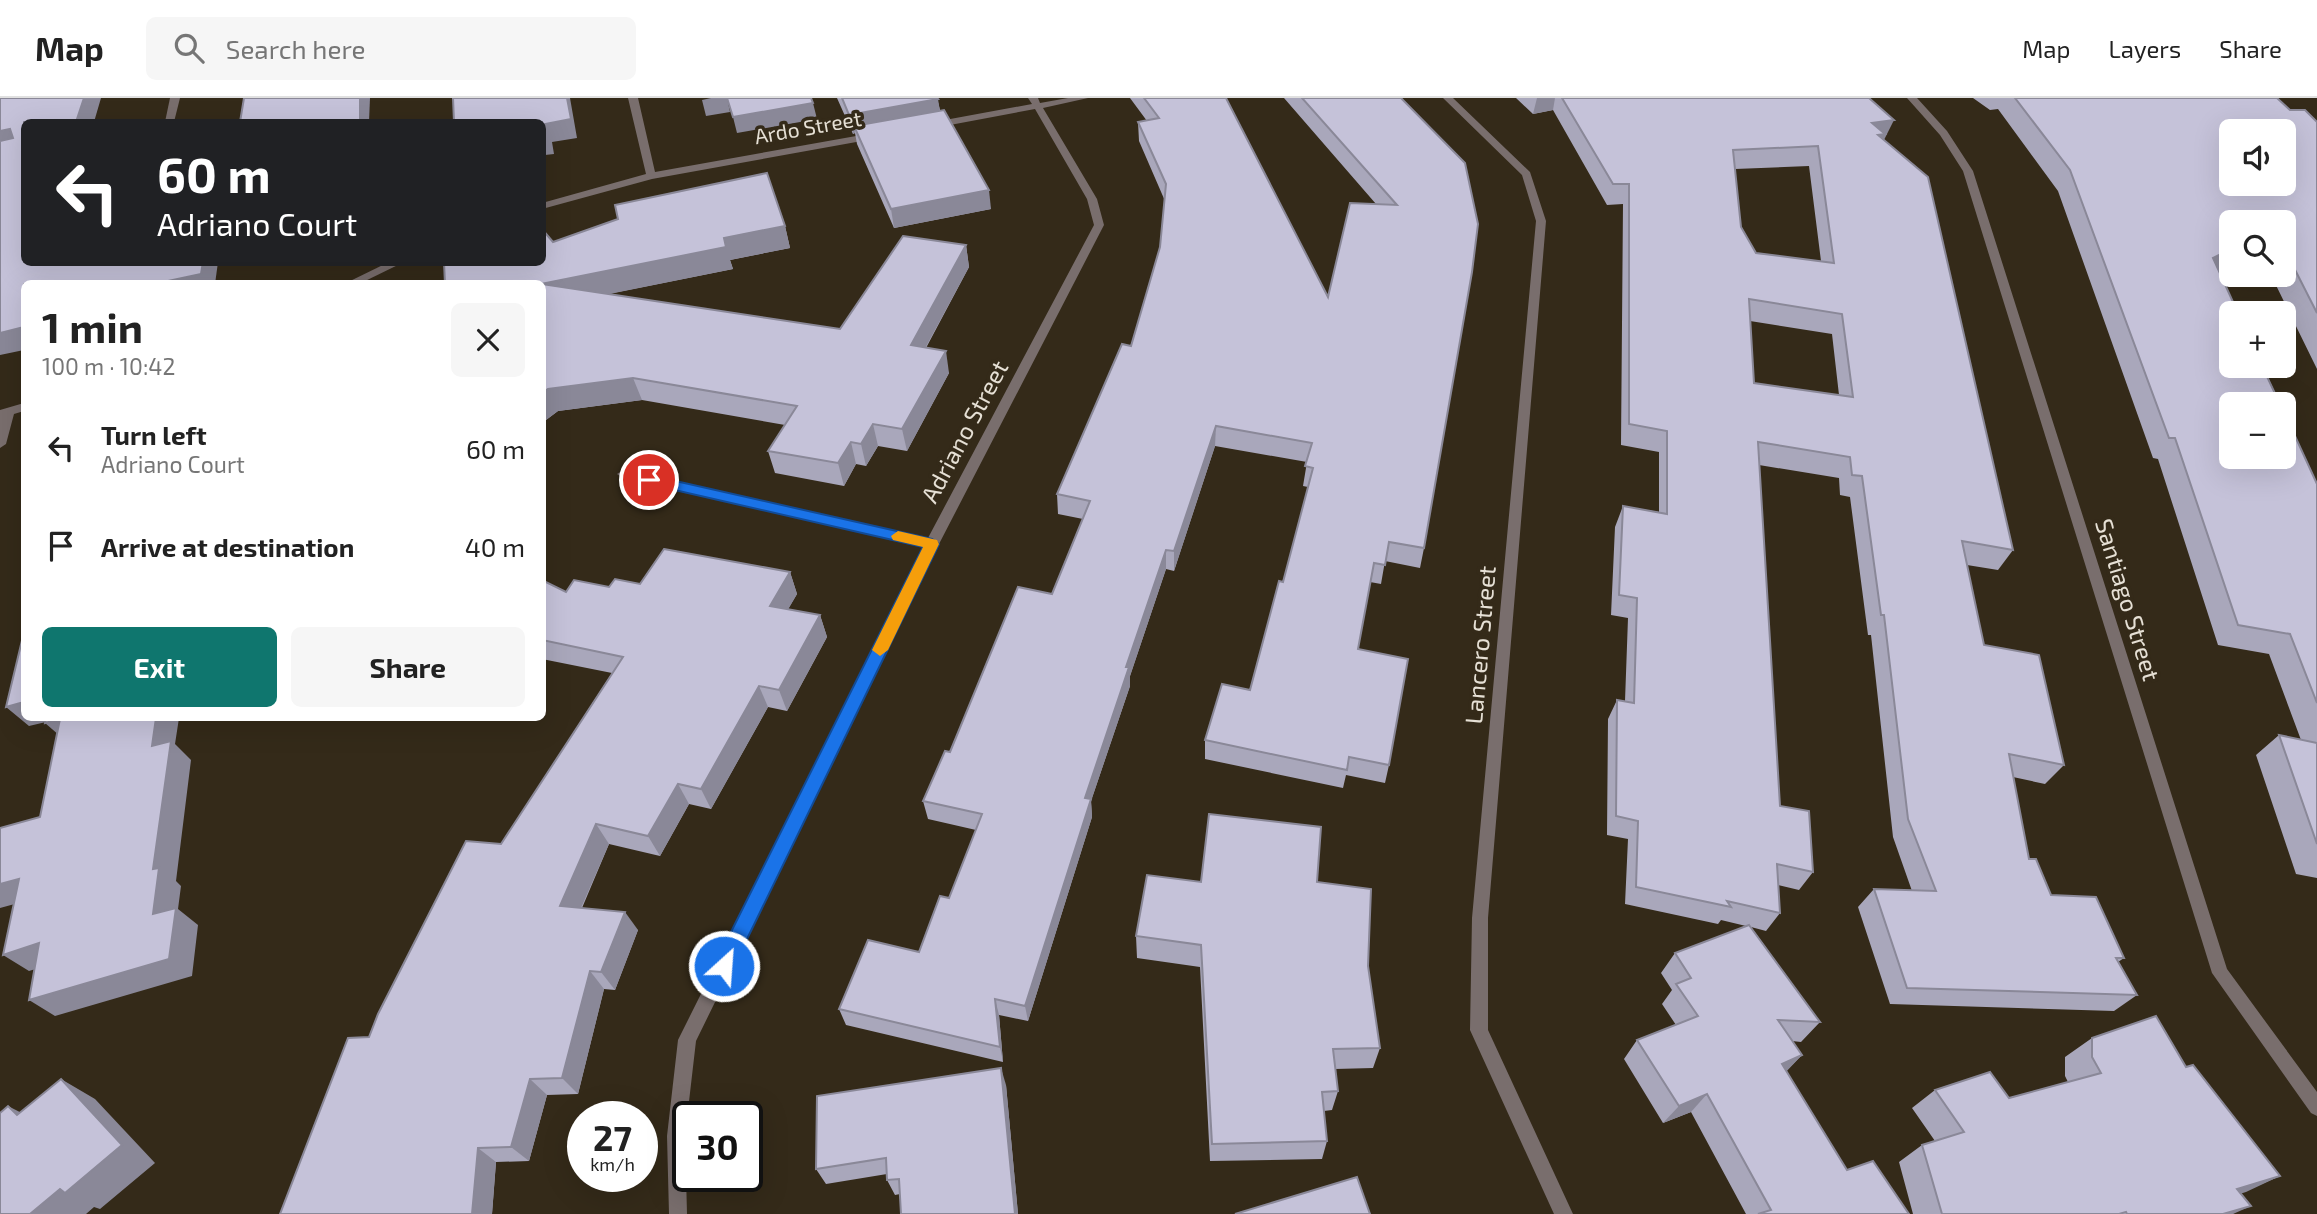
<!DOCTYPE html>
<meta charset="utf-8">
<style>
body{margin:0;font-family:"Exo 2",sans-serif;background:#f6f6f6;color:#222;height:100vh;display:flex;flex-direction:column;font-size:26px;white-space:nowrap}
*{box-sizing:border-box;margin:0}
p{font-size:23px;color:#767676}
.icon{flex:none;width:38px;height:38px;fill:none;stroke:currentColor;stroke-width:2;stroke-linecap:round;stroke-linejoin:round}
.map{position:relative;flex:1;overflow:hidden}
.drawer{position:absolute;left:21px;top:182px;width:525px;height:441px;display:flex;flex-direction:column;background:#fff;border-radius:10px;box-shadow:0 7px 28px #0002}
.drawer>*{flex:none}
.hud{position:absolute;left:21px;top:21px;width:525px;height:147px;border-radius:10px;box-shadow:0 7px 28px #0002;background:#202124;color:#fff;overflow:hidden}
.tools{position:absolute;left:2219px;top:21px;display:grid;gap:14px}
.tools a{display:grid;place-items:center;width:77px;height:77px;border-radius:10px;background:#fff;box-shadow:0 7px 28px #0002;font-size:35px}
.speed{position:absolute;left:567px;top:1003px;display:flex;gap:14px;font-size:35px;font-weight:700;text-align:center}
.speed>*{display:grid;place-content:center;width:91px;height:91px;border-radius:50%;background:#fff;box-shadow:0 7px 28px #0002;line-height:1}
.speed small{font-size:18px;font-weight:400}
.speed .limit{border:4px solid #111;border-radius:10px;background:#fff;color:#111}
.pin{position:absolute;display:grid;place-items:center;width:60px;height:60px;color:#fff;margin:-30px;border:4px solid #fff;border-radius:50%;box-shadow:0 2px 7px #0007}
.me{position:absolute;width:77px;margin:-38px;rotate:26deg;stroke-linejoin:round;filter:drop-shadow(0 0 5px #0008)}
.turn{display:flex;align-items:center;gap:24px;height:147px;padding:0 21px;font-size:32px}
.turn .icon{width:91px;height:91px;stroke-width:2.5}
.turn b{display:block;font-size:49px;line-height:60px}
.round{display:grid;place-items:center;flex:none;width:74px;height:74px;border-radius:10px;background:#f6f6f6}
.head{display:flex;align-items:center;justify-content:space-between;height:119px;padding:0 21px}
h1{font-size:42px;font-weight:700;line-height:52px}
.action{display:flex;gap:14px;margin-top:auto;padding:14px 21px}
.action a{flex:1;height:80px;border-radius:10px;background:#0f766e;color:#fff;font-size:28px;font-weight:700;line-height:80px;text-align:center}
.action a+a{background:#f6f6f6;color:#222}
ul{padding:0;list-style:none}
li{display:flex;align-items:center;gap:21px;height:98px;padding:0 21px}
li div{flex:1}
li b{display:block;font-size:26px}
li em{font-style:normal}
header{display:flex;align-items:center;gap:42px;box-sizing:border-box;height:98px;padding:0 35px;background:#fff;border-bottom:2px solid #e0e0e0}
header strong{font-size:33px}
nav{display:flex;gap:38px;margin-inline-start:auto;font-size:24px}
.search{width:490px;height:63px;background:#f6f6f6;display:flex;align-items:center;gap:18px;box-sizing:border-box;padding:0 24px;border-radius:10px;color:#767676;font-size:26px}
.map>svg:first-child{display:block}
.lines{fill:none;stroke-linecap:round;stroke-linejoin:round}
.street{fill:#796e6d;fill-rule:evenodd}
.wall{fill:#a9a7bb;fill-rule:evenodd}
.shaded-wall{fill:#8a8898}
.building{fill:#c5c2d9;stroke:#8a8898;stroke-width:2;fill-rule:evenodd}
.route{fill:#1a73e8;stroke:#114b97;stroke-width:2}
.slow{fill:#f59e0b}
.labels{text-anchor:middle;stroke-width:7;stroke-linejoin:round;paint-order:stroke}
.far-street-label{font-size:21px;fill:#e6e0d5;stroke:#342a19}
.street-label{font-size:24px;fill:#e6e0d5;stroke:#342a19}
</style>
<header>
<strong>Map</strong>
<div class="search"><svg class="icon" aria-label="search" viewBox="0 0 24 24"><circle cx="10" cy="10" r="6"/><path d="M15 15l6 6"/></svg>Search here</div>
<nav><a>Map</a><a>Layers</a><a>Share</a></nav>
</header>
<div class="map">
<svg width="2317" height="1116" viewBox="0 0 2317 1116">
<rect width="100%" height="100%" fill="#342a19"/>
<g class="lines">
<g class="street">
<polygon points="170,0 180,0 174,24 165,24"/>
<polygon points="628,0 638,0 655,74 873,35 878,38 873,41 652,81 542,111 542,105 646,76"/>
<polygon points="1028,0 1038,0 1040,5 1068,0 1088,0 1043,10 1097,101 1104,127 939,446 696,943 685,1038 687,1116 669,1116 667,1038 678,942 924,449 623,380 617,376 623,372 928,440 1094,127 1087,101 1035,11 934,30 929,27 934,24 1032,6"/>
<polygon points="1443,0 1453,0 1530,74 1546,123 1488,820 1488,932 1573,1116 1554,1116 1470,932 1472,820 1536,123 1522,77"/>
<polygon points="1907,0 1917,0 1947,33 1973,73 2227,871 2317,994 2317,1018 2311,1015 2212,875 1963,73 1940,37"/>
<polygon points="389,164 404,164 359,186 344,186"/>
<polygon points="24,305 24,313 14,316 6,346 0,350 0,312"/>
</g>
</g>
<g class="wall">
<polygon points="837,0 937,0 940,12 991,111 894,130 857,46 855,35 853,36"/>
<polygon points="1130,0 1226,0 1328,199 1376,106 1284,0 1401,0 1424,450 1420,470 1385,463 1381,486 1370,484 1358,551 1389,667 1385,685 1346,677 1343,690 1205,661 1205,642 1250,592 1283,484 1308,389 1303,388 1307,364 1215,348 1174,473 1166,471 1130,578 1130,588 1091,703 1092,719 1028,923 999,917 1003,964 846,927 839,911 919,854 949,800 976,732 928,721 923,703 950,654 1052,496 1083,421 1058,416 1057,396 1131,248 1160,149 1165,103 1139,43 1138,24 1147,23"/>
<path d="M1516,0h353l15,42h-1l130,410 -15,20 -31,-5 17,80 80,120 -19,19 -32,-7 16,82 22,36 73,63 -6,4 19,33 -23,16 -224,-7 -32,-97 16,-18 38,2 -19,-54 -22,-202h-3l-18,-138 -10,-2 -1,-17 -80,-13 21,341 33,66 -14,18 -21,-5 2,28 -14,18 -15,-4 69,95 -19,20 -9,-1 10,14 -16,16 61,99 62,44h-163l-55,-102 -28,11 -39,-64 13,-19 39,-15 -14,-21 10,-14 -11,-17 14,-20 71,-27 -25,-6 -3,4 -93,-20 3,-65 -21,-4 1,-116 9,-19 8,1 3,-83 -17,-3 4,-88 8,-21 36,6v-60l-38,-7 2,-241 -16,1 -54,-95 -20,4zM1809,68l12,95 -65,-8 -15,-26 -6,-58zM1750,223l82,13 7,61 -85,-12z"/>
<polygon points="1973,0 2277,0 2290,12 2317,24 2317,271 2271,177 2284,177 2284,124 2231,124 2231,165 2218,171 2317,386 2317,780 2296,776 2256,657 2279,637 2301,642 2269,556 2218,547 2158,361 2153,360 2058,93 1998,11 1990,12"/>
<polygon points="785,128 790,150 730,162 733,171 608,196 840,231 966,147 969,169 926,250 949,275 907,353 878,348 866,368 856,366 844,388 775,375 768,353 785,327 642,302 558,313 542,325 542,186 553,144"/>
<polygon points="790,474 797,496 788,511 820,517 827,539 787,613 768,609 711,711 689,706 660,758 609,746 582,810 638,832 615,892 604,891 578,996 547,997 529,1063 496,1064 492,1116 369,939 501,746 612,575 542,561 542,482 566,494 609,489"/>
<polygon points="1201,784 1317,784 1368,868 1380,950 1373,970 1335,971 1338,993 1332,1012 1324,1013 1327,1043 1322,1061 1210,1063 1200,869 1137,860 1136,838"/>
<polygon points="2092,940 2186,969 2280,1078 2241,1095 2233,1116 1913,1116 1899,1064 1922,1047 1935,1043 1912,1010 1935,992 2009,1000 2068,984 2065,978 2065,959"/>
<polygon points="1006,987 1018,1116 901,1116 900,1096 895,1097 887,1082 887,1076 826,1086 816,1071"/>
</g>
<g class="shaded-wall">
<polygon points="84,0 101,0 94,24 76,24"/>
<polygon points="360,0 370,0 369,24 360,24"/>
<polygon points="567,0 570,0 577,40 552,44 554,56 545,57 546,69 542,69 542,38 545,26"/>
<polygon points="711,0 727,0 730,14 706,18 702,2"/>
<polygon points="1537,0 1555,0 1553,12 1533,16"/>
<polygon points="938,1 941,20 854,28 855,35 853,36 849,17"/>
<polygon points="813,5 817,21 737,35 733,19"/>
<polygon points="1894,22 1884,42 1883,42 1876,56 1872,25"/>
<polygon points="10,31 24,49 0,54 0,33"/>
<polygon points="989,92 991,111 894,130 891,111"/>
<polygon points="785,128 790,150 730,162 733,171 550,208 542,186 724,140"/>
<polygon points="966,147 969,169 915,269 911,247"/>
<polygon points="2231,151 2231,165 2197,181 2213,160"/>
<polygon points="203,164 218,164 215,186 154,186"/>
<polygon points="24,229 24,252 0,257 0,235"/>
<polygon points="946,253 949,275 907,353 902,331"/>
<polygon points="633,280 642,302 558,313 542,325 542,295 548,291"/>
<polygon points="873,326 878,348 866,368 861,346"/>
<polygon points="1216,328 1215,348 1174,473 1174,453"/>
<polygon points="851,344 856,366 844,388 838,365"/>
<polygon points="1166,452 1166,471 1130,578 1130,588 1091,703 1092,719 1028,923 1025,908 1085,700 1126,569"/>
<polygon points="790,474 797,496 778,529 770,508"/>
<polygon points="820,517 827,539 787,613 779,592"/>
<polygon points="759,588 768,609 711,711 701,691"/>
<polygon points="24,604 24,620 63,620 29,628 6,609"/>
<polygon points="156,620 179,620 175,646 191,662 176,783 181,788 178,811 198,827 192,878 55,918 29,902 153,816 152,648"/>
<polygon points="60,621 67,644 45,625"/>
<polygon points="678,686 689,706 660,758 648,738"/>
<polygon points="596,726 609,746 574,826 560,808"/>
<polygon points="19,781 44,798 0,810 0,786"/>
<polygon points="625,814 638,832 615,892 601,874"/>
<polygon points="39,845 65,862 29,873 3,857"/>
<polygon points="590,873 604,891 578,996 562,980"/>
<polygon points="995,901 999,917 1003,964 1000,949"/>
<polygon points="1802,957 1784,976 1782,966"/>
<polygon points="1001,970 1006,987 1018,1116 1015,1116"/>
<polygon points="61,981 95,1001 155,1065 100,1111 94,1109 86,1116 30,1116"/>
<polygon points="530,981 547,997 529,1063 511,1049"/>
<polygon points="1707,996 1691,1014 1663,1025 1679,1008"/>
<polygon points="8,1008 45,1027 17,1017"/>
<polygon points="478,1050 496,1064 492,1116 472,1116"/>
<polygon points="2280,1078 2246,1094 2204,1107 2237,1091"/>
<polygon points="2251,1108 2233,1116 2223,1116"/>
</g>
<g class="building">
<polygon points="0,0 84,0 76,24 24,24 24,164 203,164 201,176 154,186 24,186 24,229 0,235 0,43 13,40 10,31 0,33"/>
<polygon points="244,0 360,0 360,24 240,24"/>
<polygon points="453,0 567,0 571,21 545,26 546,37 542,38 542,24 454,24"/>
<polygon points="727,0 811,0 813,5 733,19"/>
<polygon points="842,0 937,0 938,1 849,17"/>
<polygon points="1144,0 1226,0 1328,199 1350,105 1397,107 1302,0 1401,0 1465,65 1478,126 1472,174 1424,450 1389,444 1385,467 1374,465 1358,551 1408,561 1389,667 1349,659 1347,672 1205,642 1222,586 1250,592 1279,483 1283,484 1313,370 1305,368 1312,345 1216,328 1174,453 1166,452 1126,569 1129,569 1085,700 1091,701 1025,908 995,901 1000,949 839,911 868,842 919,854 940,798 949,800 982,716 923,703 945,653 950,654 1018,489 1052,496 1090,403 1057,396 1122,246 1131,248 1160,149 1166,86 1138,24 1159,20"/>
<path d="M1562,0h307l25,22 -22,3 13,11 -7,1 50,42 85,373 -51,-9 22,104 55,10 25,110 -55,-11 20,105h7l15,36 45,2 28,61h-8l21,37 -230,-7 -33,-99 62,2 -28,-72 -24,-204h-3l-19,-139 -10,-1 -2,-18 -92,-15 22,364 29,5 4,61 -36,-8 3,49 -53,-12 4,6 -95,-20 2,-66 -22,-5 1,-116 17,3 3,-105 -18,-3 4,-89 44,8v-83l-38,-7v-240h-16zM1818,48l16,117 -78,-10 -15,-26 -8,-77zM1749,201l93,15 11,83 -99,-14z"/>
<path d="M2015,0h262l13,12h15l12,12v191l-33,-65v-26h-53v27l-18,9 25,55h-7v53h31l18,38h-49v53h53v-45l33,72v219l-27,-69 -52,-9 -63,-187h-6l-99,-268zM2231,33h53v53h-53z"/>
<polygon points="944,12 989,92 891,111 854,28"/>
<polygon points="767,75 785,128 724,140 726,149 541,186 445,186 444,164 542,164 542,131 553,144 618,121 615,107"/>
<polygon points="903,138 966,147 911,247 946,253 902,331 873,326 861,346 851,344 838,365 768,353 797,308 633,280 548,291 542,295 542,186 840,231"/>
<polygon points="664,451 790,474 770,508 820,517 779,592 759,588 701,691 678,686 648,738 596,726 560,808 625,814 601,874 590,873 562,980 530,981 511,1049 478,1050 472,1116 280,1116 348,940 369,939 378,916 466,743 501,746 623,559 542,542 542,482 566,494 574,482 609,489 615,481 640,486"/>
<polygon points="24,534 24,604 6,609"/>
<polygon points="46,620 156,620 152,648 171,643 153,771 159,770 153,816 176,810 169,861 29,902 39,845 3,857 19,781 0,786 0,730 40,719 60,621 45,625"/>
<polygon points="2279,637 2317,645 2317,746"/>
<polygon points="1209,716 1321,729 1317,784 1371,791 1368,868 1380,950 1333,951 1338,993 1322,994 1327,1043 1212,1046 1201,847 1136,838 1147,777 1201,784"/>
<polygon points="1749,827 1820,924 1778,922 1802,957 1782,966 1847,1072 1873,1063 1909,1116 1758,1116 1771,1112 1707,996 1679,1008 1637,942 1698,918 1676,886 1691,880 1675,855"/>
<polygon points="2156,918 2186,969 2193,967 2280,1078 2237,1091 2251,1108 2223,1116 2127,1116 2126,1114 2119,1116 1942,1116 1922,1047 1964,1034 1935,992 1990,974 2009,1000 2101,975 2092,959 2092,940"/>
<polygon points="1001,970 1015,1116 901,1116 899,1081 887,1082 886,1060 816,1071 817,998"/>
<polygon points="61,981 122,1047 65,1095 60,1091 30,1116 0,1116 0,1015 8,1008 17,1017"/>
<polygon points="1357,1079 1370,1116 1235,1116"/>
</g>
<polygon class="route" points="649,377 932,441 939,446 731,874 724,877 717,874 714,868 717,862 923,449 644,385 644,379"/>
<polygon class="slow" points="898,433 937,442 939,446 888,552 880,558 872,552 923,449 893,442 891,438"/>
<g class="labels">
<g class="far-street-label">
<text transform="translate(808 30) rotate(-10)" y="7">Ardo Street</text>
</g>
<g class="street-label">
<text transform="translate(965 334) rotate(-62)" y="8">Adriano Street</text>
<text transform="translate(2127 502) rotate(73)" y="8">Santiago Street</text>
<text transform="translate(1481 547) rotate(-85)" y="8">Lancero Street</text>
</g>
</g>
</svg>
<div class="tools">
<a><svg class="icon" aria-label="sound" viewBox="0 0 24 24"><path d="M4 9h4l5-4v14l-5-4H4zM17 9q2 3 0 6"/></svg></a>
<a><svg class="icon" aria-label="search" viewBox="0 0 24 24"><circle cx="10" cy="10" r="6"/><path d="M15 15l6 6"/></svg></a>
<a>+</a>
<a>−</a>
</div>
<div class="speed"><div>27<small>km/h</small></div><div class="limit">30</div></div>
<div class="pin" style="left:649px;top:382px;background:#d93025"><svg class="icon" aria-label="arrive" viewBox="0 0 24 24"><path d="M6 21V4h12l-3 4 3 4H6"/></svg></div>
<svg class="me" style="left:724px;top:868px" viewBox="-20 -20 40 40"><circle r="17" fill="#1a73e8" stroke="#fff" stroke-width="3"/><path d="M0-11L8 9 0 5-8 9z" fill="#fff"/></svg>
<div class="hud">
<div class="turn"><svg class="icon" aria-label="left" viewBox="0 0 24 24"><path d="M17 20v-9H6M10 6l-5 5 5 5"/></svg><div><b>60 m</b>Adriano Court</div></div>
</div>
<section class="drawer">
<div class="head"><div><h1>1 min</h1><p>100 m · 10:42</p></div><a class="round"><svg class="icon" aria-label="close" viewBox="0 0 24 24"><path d="M6 6l12 12M18 6L6 18"/></svg></a></div>
<ul>
<li><svg class="icon" aria-label="left" viewBox="0 0 24 24"><path d="M17 20v-9H6M10 6l-5 5 5 5"/></svg><div><b>Turn left</b><p>Adriano Court</p></div><em>60 m</em></li>
<li><svg class="icon" aria-label="arrive" viewBox="0 0 24 24"><path d="M6 21V4h12l-3 4 3 4H6"/></svg><div><b>Arrive at destination</b></div><em>40 m</em></li>
</ul>
<div class="action"><a>Exit</a><a>Share</a></div>
</section>
</div>
